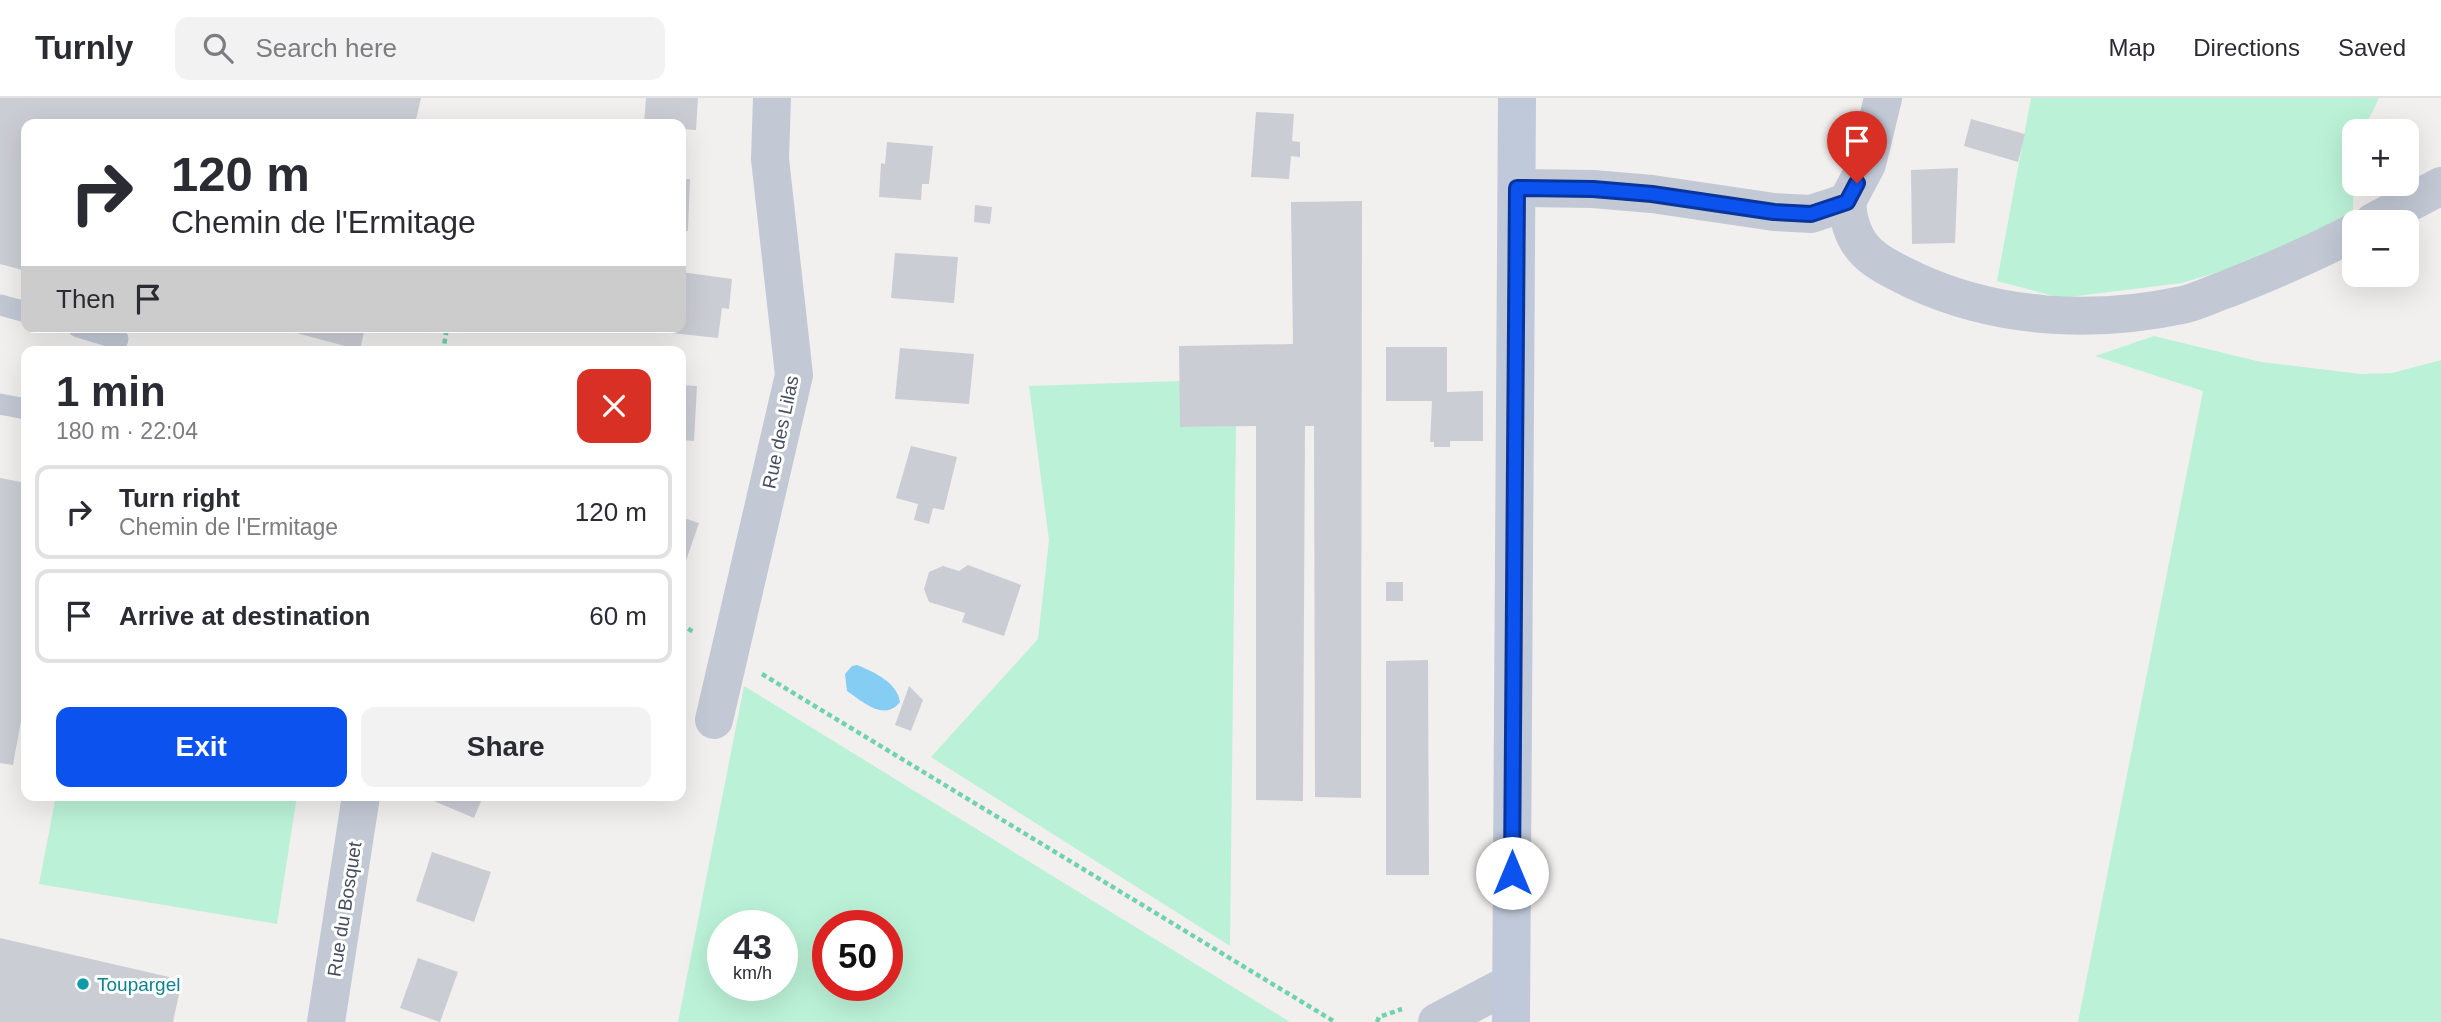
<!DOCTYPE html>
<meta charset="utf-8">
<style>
body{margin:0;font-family:Arial,sans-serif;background:#f2f2f3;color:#2b2b33;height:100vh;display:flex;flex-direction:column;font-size:26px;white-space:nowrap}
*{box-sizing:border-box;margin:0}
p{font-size:23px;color:#7c7c81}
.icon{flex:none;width:38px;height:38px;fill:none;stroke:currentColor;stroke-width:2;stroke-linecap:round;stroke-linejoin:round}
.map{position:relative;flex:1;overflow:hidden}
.sheet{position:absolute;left:21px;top:248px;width:665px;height:455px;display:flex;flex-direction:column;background:#fff;border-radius:14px;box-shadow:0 7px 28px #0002}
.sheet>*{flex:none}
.banner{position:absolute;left:21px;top:21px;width:665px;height:214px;border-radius:14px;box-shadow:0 7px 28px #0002;background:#fff;color:#2b2b33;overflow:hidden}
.controls{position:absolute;left:2342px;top:21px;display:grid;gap:14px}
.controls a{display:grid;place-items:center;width:77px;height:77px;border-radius:14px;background:#fff;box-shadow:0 7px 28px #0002;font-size:35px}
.speed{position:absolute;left:707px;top:812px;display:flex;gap:14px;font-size:35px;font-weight:700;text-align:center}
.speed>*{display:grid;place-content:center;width:91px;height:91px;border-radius:50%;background:#fff;box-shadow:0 7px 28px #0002;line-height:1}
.speed small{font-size:18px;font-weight:400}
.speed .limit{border:10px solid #d22;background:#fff;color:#111}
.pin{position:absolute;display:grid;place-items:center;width:60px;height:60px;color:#fff;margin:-72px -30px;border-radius:50% 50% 50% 0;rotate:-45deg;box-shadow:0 0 7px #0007}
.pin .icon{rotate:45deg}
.me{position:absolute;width:77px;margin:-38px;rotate:0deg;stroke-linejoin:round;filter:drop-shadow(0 0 5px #0008)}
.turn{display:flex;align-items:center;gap:24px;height:147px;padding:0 35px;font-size:32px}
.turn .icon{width:91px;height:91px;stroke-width:2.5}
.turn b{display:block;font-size:49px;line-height:60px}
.then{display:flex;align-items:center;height:66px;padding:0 35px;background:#0003;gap:14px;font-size:26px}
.round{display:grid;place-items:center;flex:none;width:74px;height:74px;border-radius:14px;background:#f2f2f3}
.head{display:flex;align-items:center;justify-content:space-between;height:119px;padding:0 35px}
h1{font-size:42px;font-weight:800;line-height:52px}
.action{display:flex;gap:14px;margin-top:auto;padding:14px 35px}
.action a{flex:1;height:80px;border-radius:14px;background:#0c52ee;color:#fff;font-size:28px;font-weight:800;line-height:80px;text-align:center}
.action a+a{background:#f2f2f3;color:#2b2b33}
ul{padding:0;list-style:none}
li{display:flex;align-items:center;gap:21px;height:94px;margin:0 14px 10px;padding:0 21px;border:4px solid #e1e1e2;border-radius:14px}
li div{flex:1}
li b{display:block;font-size:26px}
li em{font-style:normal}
header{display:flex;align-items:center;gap:42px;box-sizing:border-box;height:98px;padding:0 35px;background:#fff;border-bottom:2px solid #e1e1e2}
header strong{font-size:33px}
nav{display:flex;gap:38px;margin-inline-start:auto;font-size:24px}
.search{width:490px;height:63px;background:#f2f2f3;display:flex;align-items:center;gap:18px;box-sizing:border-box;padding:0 24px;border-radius:14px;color:#7c7c81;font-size:26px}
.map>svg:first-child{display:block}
.green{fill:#bbf2d7;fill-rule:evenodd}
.water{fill:#85cdf2}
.building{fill:#cbcdd5}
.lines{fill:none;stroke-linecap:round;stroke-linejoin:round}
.path{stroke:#70d3af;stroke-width:4.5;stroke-dasharray:5 3.5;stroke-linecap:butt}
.lane{stroke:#c2c9d5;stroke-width:21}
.street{stroke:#c2c9d5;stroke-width:38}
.secondary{stroke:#c0c9d9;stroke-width:38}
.route-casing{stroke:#08359b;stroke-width:18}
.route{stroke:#0c52ee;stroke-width:12}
.culture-dot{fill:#0f9aa8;stroke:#fff;stroke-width:2.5}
.labels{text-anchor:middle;stroke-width:6;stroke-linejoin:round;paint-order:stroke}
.street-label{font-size:19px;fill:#464f5e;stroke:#fff}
.culture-label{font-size:19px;fill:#0d838f;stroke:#fff;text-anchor:start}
</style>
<header>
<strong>Turnly</strong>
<div class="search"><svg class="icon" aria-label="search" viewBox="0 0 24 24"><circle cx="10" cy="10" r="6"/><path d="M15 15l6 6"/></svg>Search here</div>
<nav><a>Map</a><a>Directions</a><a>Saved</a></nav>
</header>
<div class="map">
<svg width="2441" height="924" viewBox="0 0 2441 924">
<rect width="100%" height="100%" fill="#f2efef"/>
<g class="green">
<polygon points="2031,0 2379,0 2363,33 2354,33 2353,113 2265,160 2182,185 2061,200 1997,183"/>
<polygon points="2154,238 2261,264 2361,276 2392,275 2441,262 2441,924 2078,924 2203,293 2095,258"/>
<polygon points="1180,283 1181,329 1236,328 1230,848 931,659 1038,541 1049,442 1029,288"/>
<path d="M744,588l546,336h-612zM723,828h59v59h-59zM828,828h59v59h-59z"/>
<polygon points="56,698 297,698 277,826 39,786"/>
</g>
<path class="water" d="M857,567c17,7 41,18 43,37 -16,20 -37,0 -53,-11l-2,-17 7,-8z"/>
<g class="building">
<polygon points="0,0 421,0 415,26 26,26 26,173 0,166"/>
<polygon points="646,0 698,0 696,32 681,31 681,26 644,26"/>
<polygon points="1256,14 1294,16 1292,43 1300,44 1300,59 1291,58 1289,81 1251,79"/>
<polygon points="1971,21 2025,36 2018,64 1964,48"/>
<polygon points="887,44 933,48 929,86 922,86 921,102 879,99 881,65 885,66"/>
<polygon points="1958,70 1955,145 1912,146 1911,72"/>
<polygon points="681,81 690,81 688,133 681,133"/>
<polygon points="1362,103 1361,700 1315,699 1314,328 1305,328 1303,703 1256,702 1256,328 1180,329 1179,248 1293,246 1291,104"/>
<polygon points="975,107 992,109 990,126 974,124"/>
<polygon points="895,155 958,159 954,205 891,200"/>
<polygon points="681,174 732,181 729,211 722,210 718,240 671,235 671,229 681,229"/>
<polygon points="274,229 365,229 360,252"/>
<polygon points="1386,249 1447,249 1447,294 1483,293 1483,343 1450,343 1450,349 1434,349 1434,344 1430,344 1432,303 1386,303"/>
<polygon points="900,250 974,256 969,306 895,301"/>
<polygon points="681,287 697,288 694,343 681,342"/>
<polygon points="911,348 957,359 944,412 933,410 929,426 914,422 918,406 896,400"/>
<polygon points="0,380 26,385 26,595 13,667 0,665"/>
<polygon points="681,419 699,425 681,477"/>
<polygon points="968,467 1021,487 1004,538 962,524 965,515 929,504 924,491 929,474 943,468 959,473"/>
<rect x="1386" y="484" width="17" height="19"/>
<polygon points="1428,562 1429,777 1386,777 1386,563"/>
<polygon points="909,588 923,602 911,633 895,627"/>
<polygon points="436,698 483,698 474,720 434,703"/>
<polygon points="432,754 491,774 474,824 416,803"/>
<polygon points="0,840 169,879 165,893 179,896 173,924 0,924"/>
<polygon points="418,860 458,874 440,924 400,910"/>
</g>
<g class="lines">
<g class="path">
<polyline points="443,254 447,229"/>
<polyline points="681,526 695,535"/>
<polyline points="762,576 1335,924"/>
<polyline points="1377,924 1379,919 1402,911"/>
</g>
<g class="lane">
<polyline points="0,207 26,214"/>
<polyline points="78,229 118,241 113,254"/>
<polyline points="0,306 26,311"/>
</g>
<g class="street">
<polyline points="1517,90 1593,91 1652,96 1774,114 1811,116 1847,104 1867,66 1883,0"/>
<path d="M1847,104c3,49 29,60 68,79 83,38 178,43 267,24 15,-3 30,-11 45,-16 43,-17 86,-35 127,-57"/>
<polyline points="2373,124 2441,88"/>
<polyline points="714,622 794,277 770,61 772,0"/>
<polyline points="326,924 361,698"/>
<polyline points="1437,924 1511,885"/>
</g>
<polyline class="secondary" points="1511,924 1517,0"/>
</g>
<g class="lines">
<defs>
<polyline id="route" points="1512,775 1517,90 1593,91 1652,96 1774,114 1811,116 1847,104 1857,85"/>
</defs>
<use href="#route" class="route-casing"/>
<use href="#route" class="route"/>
</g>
<circle class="culture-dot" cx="83" cy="886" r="7"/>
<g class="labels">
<g class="street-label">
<text transform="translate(780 334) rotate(-78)" y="7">Rue des Lilas</text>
<text transform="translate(344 811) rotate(-81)" y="7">Rue du Bosquet</text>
</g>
<g class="culture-label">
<text x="97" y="893">Toupargel</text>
</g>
</g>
</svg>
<div class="controls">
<a>+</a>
<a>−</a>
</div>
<div class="speed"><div>43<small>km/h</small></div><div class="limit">50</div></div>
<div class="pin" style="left:1857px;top:85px;background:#d93025"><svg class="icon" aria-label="arrive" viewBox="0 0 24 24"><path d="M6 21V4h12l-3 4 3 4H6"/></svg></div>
<svg class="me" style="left:1512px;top:775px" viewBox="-20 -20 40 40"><circle r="19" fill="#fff"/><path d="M0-13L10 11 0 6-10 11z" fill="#0c52ee"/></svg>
<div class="banner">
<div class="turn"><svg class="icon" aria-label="right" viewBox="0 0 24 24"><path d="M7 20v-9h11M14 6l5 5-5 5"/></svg><div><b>120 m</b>Chemin de l'Ermitage</div></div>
<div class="then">Then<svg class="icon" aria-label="arrive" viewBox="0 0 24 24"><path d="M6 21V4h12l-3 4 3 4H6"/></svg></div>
</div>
<section class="sheet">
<div class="head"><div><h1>1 min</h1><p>180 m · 22:04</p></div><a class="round" style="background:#d93025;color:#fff"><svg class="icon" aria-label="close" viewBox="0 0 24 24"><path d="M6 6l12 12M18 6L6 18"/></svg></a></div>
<ul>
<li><svg class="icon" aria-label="right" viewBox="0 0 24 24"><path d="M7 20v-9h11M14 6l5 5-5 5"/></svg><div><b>Turn right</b><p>Chemin de l'Ermitage</p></div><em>120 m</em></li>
<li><svg class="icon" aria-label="arrive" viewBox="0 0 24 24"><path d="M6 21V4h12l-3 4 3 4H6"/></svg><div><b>Arrive at destination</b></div><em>60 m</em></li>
</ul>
<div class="action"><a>Exit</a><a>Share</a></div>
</section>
</div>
